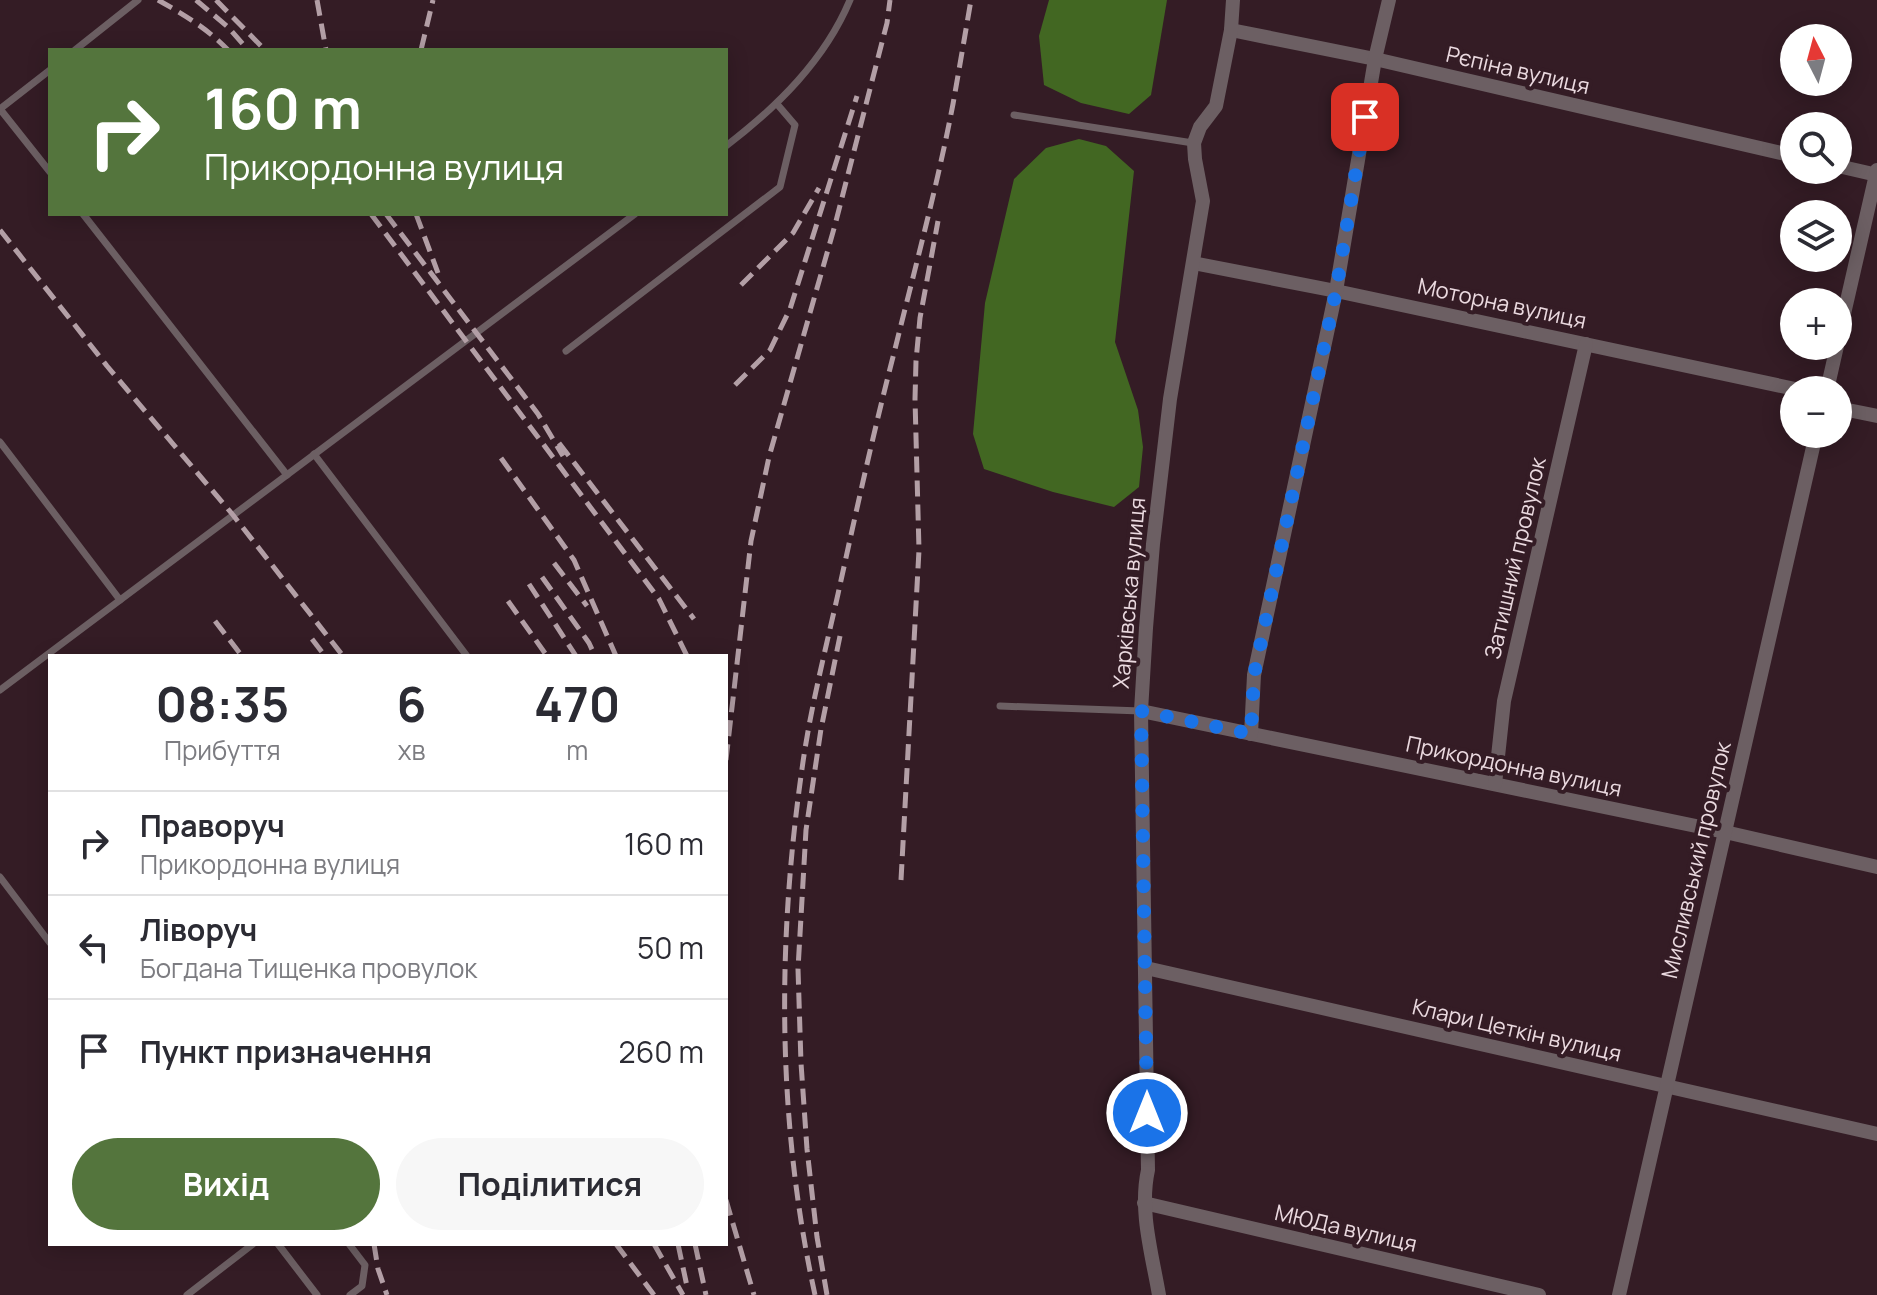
<!DOCTYPE html>
<html lang="uk">
<meta charset="utf-8">
<style>
body{margin:0;font-family:Manrope,sans-serif;background:#f7f7f7;color:#2b2b33;height:100vh;display:flex;flex-direction:column;font-size:30px;white-space:nowrap}
*{box-sizing:border-box;margin:0}
p{font-size:26px;color:#7c7c81}
.icon{flex:none;width:44px;height:44px;fill:none;stroke:currentColor;stroke-width:2;stroke-linecap:round;stroke-linejoin:round}
.map{position:relative;flex:1;overflow:hidden}
.drawer{position:absolute;left:48px;top:654px;width:680px;height:592px;display:flex;flex-direction:column;background:#fff;border-radius:0px;box-shadow:0 4px 20px #0003}
.drawer>*{flex:none}
.banner{position:absolute;left:48px;top:48px;width:680px;height:168px;border-radius:0px;box-shadow:0 4px 20px #0003;background:#54753d;color:#fff;overflow:hidden}
.needle{width:52px;rotate:354deg}
.tools{position:absolute;left:1780px;top:24px;display:grid;gap:16px}
.tools a{display:grid;place-items:center;width:72px;height:72px;border-radius:50%;background:#fff;box-shadow:0 4px 20px #0003;font-size:40px}
.pin{position:absolute;display:grid;place-items:center;width:68px;height:68px;color:#fff;margin:-34px;border-radius:16px;box-shadow:0 4px 12px #0006}
.me{position:absolute;width:88px;margin:-44px;rotate:0deg;stroke-linejoin:round;filter:drop-shadow(0 0 6px #0008)}
.turn{display:flex;align-items:center;gap:28px;height:168px;padding:0 24px;font-size:36px}
.turn .icon{width:104px;height:104px;stroke-width:2.5}
.turn b{display:block;font-size:56px;line-height:68px}
.eta{display:flex;justify-content:space-evenly;align-items:center;height:136px;text-align:center}
.eta b{font-size:48px;font-weight:700;line-height:56px}
.primary-button{display:flex;gap:16px;margin-top:auto;padding:16px 24px}
.primary-button a{flex:1;height:92px;border-radius:48px;background:#54753d;color:#fff;font-size:32px;font-weight:700;line-height:92px;text-align:center}
.primary-button a+a{background:#f7f7f7;color:#2b2b33}
ul{padding:0;list-style:none}
li{display:flex;align-items:center;gap:24px;height:104px;padding:0 24px;border-top:2px solid #e1e1e2}
li div{flex:1}
li b{display:block;font-size:30px}
li em{font-style:normal}
.map>svg:first-child{display:block}
.forest{fill:#426722}
.lines{fill:none;stroke-linecap:round;stroke-linejoin:round}
.service{stroke:#6c5f63;stroke-width:7}
.minor{stroke:#6c5f63;stroke-width:14}
.rail{stroke:#b39fa6;stroke-width:5;stroke-dasharray:16 8;stroke-linecap:butt}
.route{stroke:#1a73e8;stroke-width:14;stroke-dasharray:0 25.2}
.labels{text-anchor:middle;stroke-width:8;stroke-linejoin:round;paint-order:stroke}
.street-label{font-size:22px;fill:#ebdae0;stroke:#341c25}
</style>
<div class="map">
<svg width="1877" height="1295" viewBox="0 0 1877 1295">
<rect width="100%" height="100%" fill="#341c25"/>
<g class="forest">
<polygon points="1049,0 1167,0 1151,95 1129,114 1081,103 1044,85 1039,36"/>
<polygon points="1079,139 1106,146 1134,171 1115,342 1138,410 1143,447 1139,487 1114,507 1053,492 984,469 973,434 985,303 1014,179 1046,148"/>
</g>
<g class="lines">
<g class="service">
<polyline points="75,50 138,0"/>
<polyline points="0,109 50,172"/>
<polyline points="0,109 50,70"/>
<polyline points="1014,115 1193,143"/>
<path d="M726,146c51,-39 99,-86 124,-146"/>
<polyline points="83,214 287,475"/>
<polyline points="566,351 780,187 795,125 777,104"/>
<polyline points="0,442 120,600"/>
<polyline points="314,454 467,656"/>
<polyline points="0,690 635,214"/>
<polyline points="1000,706 1141,711"/>
<polyline points="0,877 50,943"/>
<polyline points="278,1244 317,1295"/>
<polyline points="349,1244 365,1265 362,1286 350,1295"/>
<polyline points="187,1295 253,1244"/>
</g>
<g class="minor">
<polyline points="1231,30 1375,59 1794,156"/>
<polyline points="1838,166 1877,175"/>
<polyline points="1193,263 1336,291 1800,390"/>
<polyline points="1838,340 1877,170"/>
<polyline points="1827,390 1837,346"/>
<polyline points="1838,408 1877,416"/>
<polyline points="1141,711 1725,832 1877,867"/>
<polyline points="1251,734 1254,675 1336,291 1375,59 1389,0"/>
<polyline points="1495,784 1504,701 1586,344"/>
<polyline points="1146,968 1877,1134"/>
<polyline points="1144,1203 1539,1295"/>
<path d="M1159,1295c-7,-41 -20,-84 -11,-125l-7,-459 5,-83 7,-84 17,-145 33,-198 -8,-42 -1,-16 6,-16 16,-21 15,-76 2,-30"/>
<polyline points="1619,1295 1816,434"/>
</g>
<g class="rail">
<path d="M158,0c25,14 50,29 70,50"/>
<polyline points="196,0 228,27 248,50"/>
<polyline points="216,0 265,50"/>
<polyline points="317,0 326,50"/>
<polyline points="421,50 433,0"/>
<polyline points="371,214 659,599 687,656"/>
<polyline points="386,214 538,414 563,456"/>
<polyline points="416,214 438,273"/>
<polyline points="0,230 107,366 233,515 343,656"/>
<polyline points="741,285 793,233 819,188"/>
<polyline points="735,385 770,350 790,309 857,96"/>
<polyline points="559,443 694,619"/>
<polyline points="501,458 574,560 616,656"/>
<polyline points="554,563 587,606"/>
<polyline points="542,577 589,643 595,656"/>
<polyline points="529,584 576,656"/>
<polyline points="508,601 547,656"/>
<polyline points="215,621 242,656"/>
<polyline points="312,639 325,656"/>
<polyline points="726,760 751,541 769,457 835,225 887,23 890,0"/>
<polyline points="901,880 919,550 915,399 916,361 920,318 938,221"/>
<polyline points="726,1200 754,1295"/>
<polyline points="374,1244 378,1269 387,1295"/>
<polyline points="616,1244 654,1295"/>
<polyline points="654,1244 683,1295"/>
<polyline points="678,1244 688,1291"/>
<polyline points="695,1244 706,1295"/>
<path d="M815,1295c-38,-173 -38,-352 -13,-526 8,-59 23,-117 36,-175 18,-82 36,-164 57,-245 20,-81 42,-162 58,-245 6,-34 12,-69 18,-104"/>
<polyline points="827,1295 817,1237 807,1149 801,1063 798,969 806,830 821,729 840,636"/>
</g>
</g>
<g class="lines">
<polyline class="route" points="1147,1113 1141,711 1251,734 1254,675 1336,291 1365,117"/>
</g>
<g class="labels">
<g class="street-label">
<text transform="translate(1518 70) rotate(13)" y="8">Рєпіна вулиця</text>
<text transform="translate(1502 303) rotate(12)" y="8">Моторна вулиця</text>
<text transform="translate(1515 558) rotate(-77)" y="8">Затишний провулок</text>
<text transform="translate(1129 593) rotate(-85)" y="8">Харківська вулиця</text>
<text transform="translate(1514 766) rotate(12)" y="8">Прикордонна вулиця</text>
<text transform="translate(1696 860) rotate(-77)" y="8">Мисливський провулок</text>
<text transform="translate(1517 1030) rotate(13)" y="8">Клари Цеткін вулиця</text>
<text transform="translate(1346 1228) rotate(13)" y="8">МЮДа вулиця</text>
</g>
</g>
</svg>
<div class="tools">
<a><svg class="needle" viewBox="-14 -14 28 28"><path d="M0-13l5 13h-10z" fill="#e53935"/><path d="M0 13l5-13h-10z" fill="#7c7c81"/></svg></a>
<a><svg class="icon" aria-label="search" viewBox="0 0 24 24"><circle cx="10" cy="10" r="6"/><path d="M15 15l6 6"/></svg></a>
<a><svg class="icon" aria-label="layers" viewBox="0 0 24 24"><path d="M12 4l9 5-9 5-9-5zM3 14l9 5 9-5"/></svg></a>
<a>+</a>
<a>−</a>
</div>
<div class="pin" style="left:1365px;top:117px;background:#d93025"><svg class="icon" aria-label="arrive" viewBox="0 0 24 24"><path d="M6 21V4h12l-3 4 3 4H6"/></svg></div>
<svg class="me" style="left:1147px;top:1113px" viewBox="-20 -20 40 40"><circle r="17" fill="#1a73e8" stroke="#fff" stroke-width="3"/><path d="M0-11L8 9 0 5-8 9z" fill="#fff"/></svg>
<div class="banner">
<div class="turn"><svg class="icon" aria-label="right" viewBox="0 0 24 24"><path d="M7 20v-9h11M14 6l5 5-5 5"/></svg><div><b>160 m</b>Прикордонна вулиця</div></div>
</div>
<section class="drawer">
<div class="eta">
<div><b>08:35</b><p>Прибуття</p></div>
<div><b>6</b><p>хв</p></div>
<div><b>470</b><p>m</p></div>
</div>
<ul>
<li><svg class="icon" aria-label="right" viewBox="0 0 24 24"><path d="M7 20v-9h11M14 6l5 5-5 5"/></svg><div><b>Праворуч</b><p>Прикордонна вулиця</p></div><em>160 m</em></li>
<li><svg class="icon" aria-label="left" viewBox="0 0 24 24"><path d="M17 20v-9H6M10 6l-5 5 5 5"/></svg><div><b>Ліворуч</b><p>Богдана Тищенка провулок</p></div><em>50 m</em></li>
<li><svg class="icon" aria-label="arrive" viewBox="0 0 24 24"><path d="M6 21V4h12l-3 4 3 4H6"/></svg><div><b>Пункт призначення</b></div><em>260 m</em></li>
</ul>
<div class="primary-button"><a>Вихід</a><a>Поділитися</a></div>
</section>
</div>
